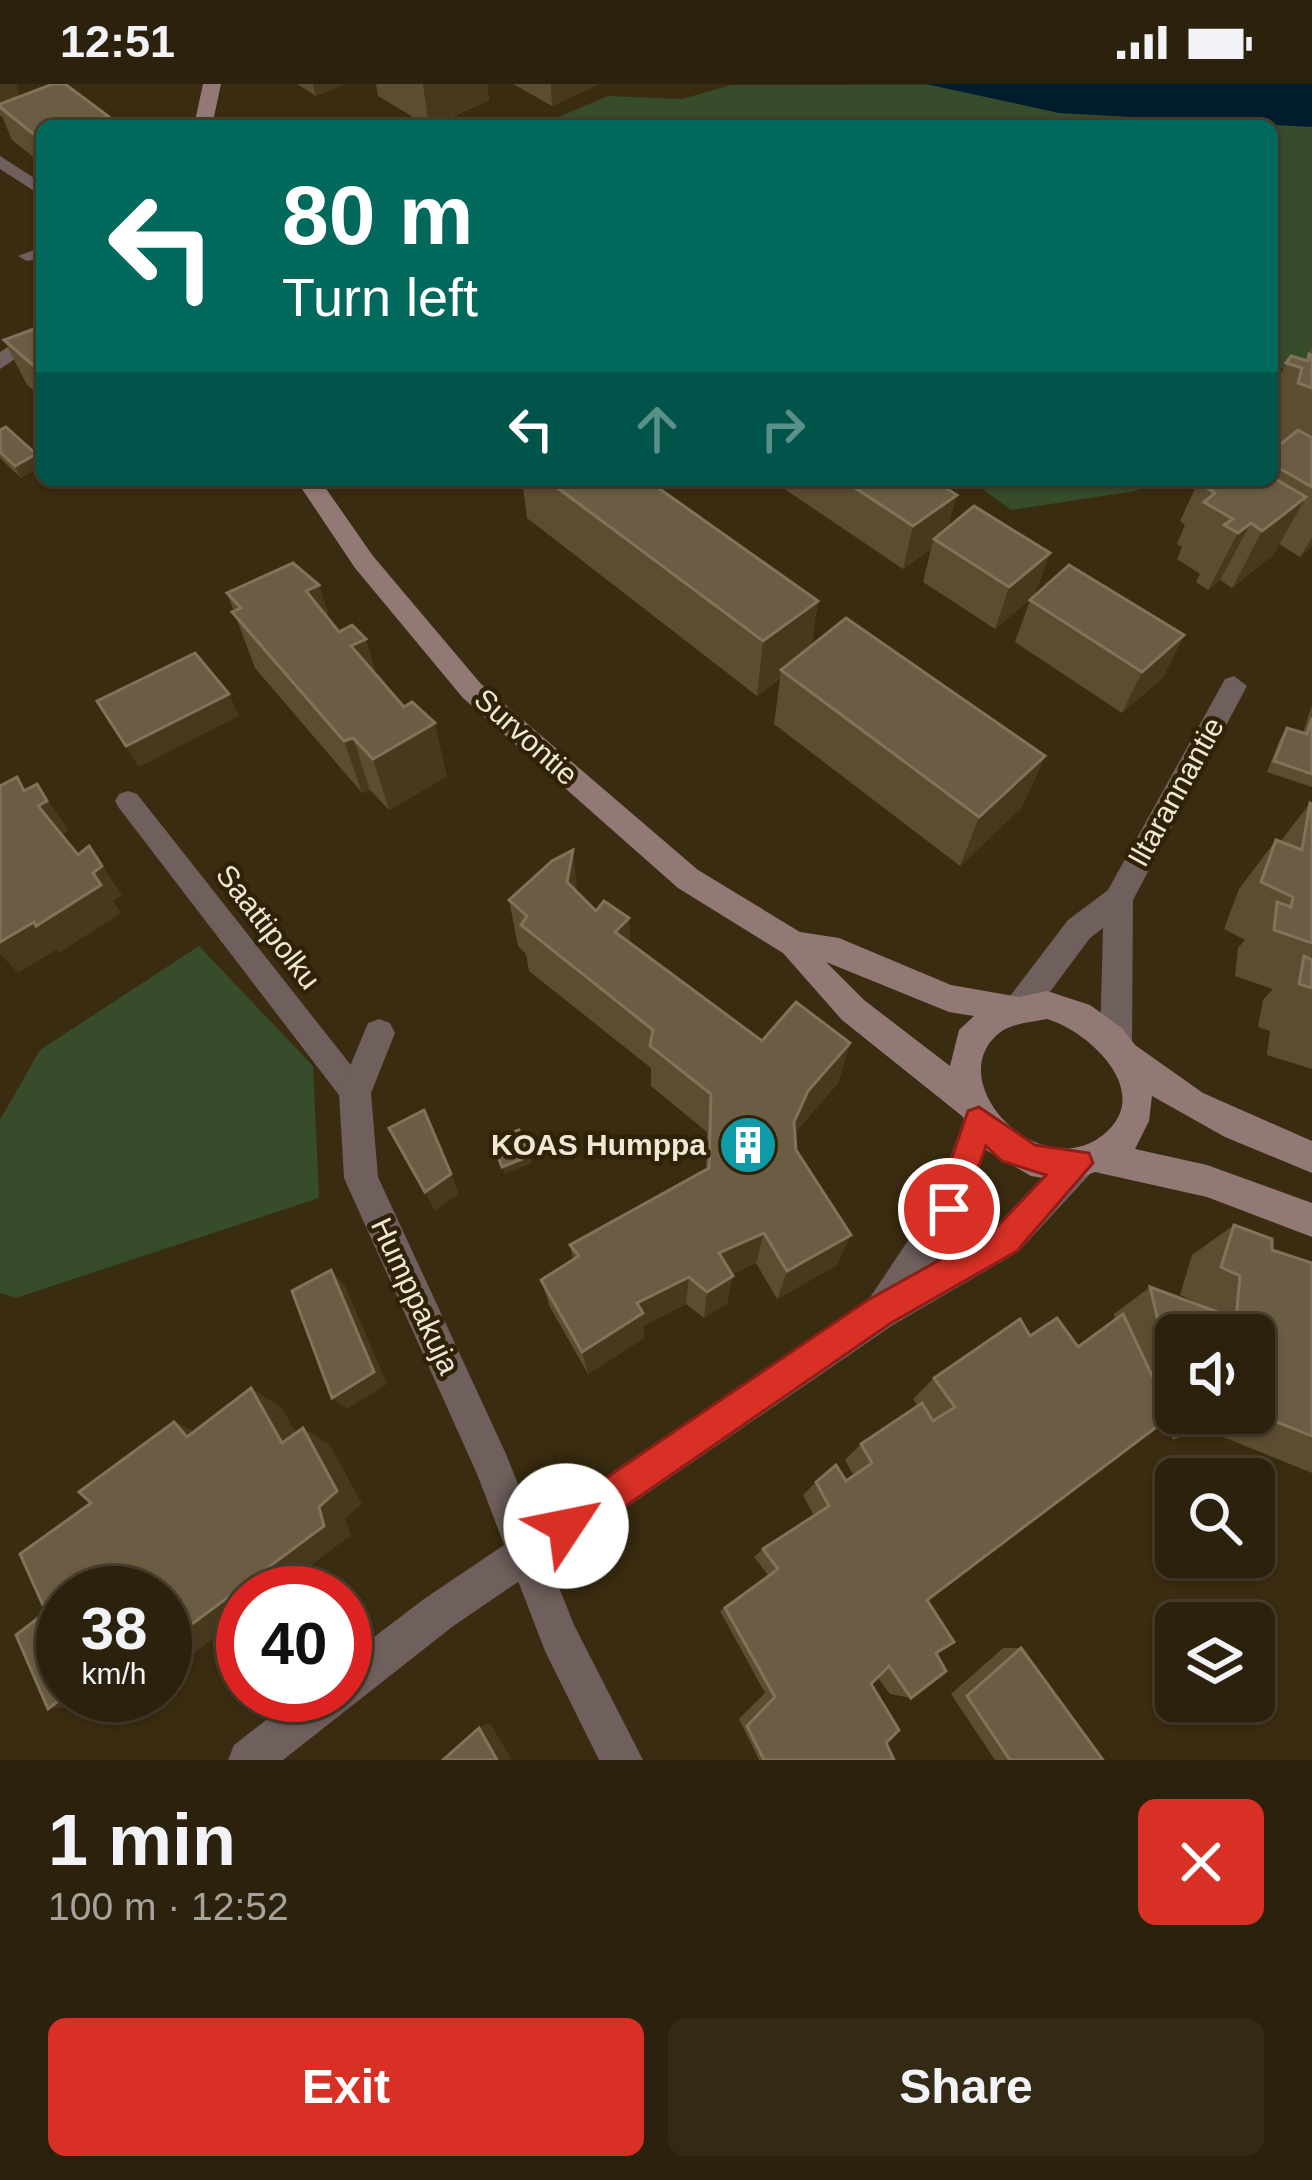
<!DOCTYPE html>
<meta charset="utf-8">
<style>
body{margin:0;font-family:Arial,sans-serif;background:#342915;color:#f1f3f6;height:100vh;display:flex;flex-direction:column;font-size:45px;white-space:nowrap}
*{box-sizing:border-box;margin:0}
p{font-size:39px;color:#a6a39d}
.icon{flex:none;width:66px;height:66px;fill:none;stroke:currentColor;stroke-width:2;stroke-linecap:round;stroke-linejoin:round}
.map{position:relative;height:1676px;overflow:hidden}
.panel{display:flex;flex-direction:column;background:#2c210c;flex:1}
.panel>*{flex:none}
.hud{position:absolute;left:36px;top:36px;width:1242px;height:366px;border-radius:18px;box-shadow:0 3px 9px #0004,0 0 0 3px #483e2d;background:#00695c;color:#fff;overflow:hidden}
.fabs{position:absolute;left:1155px;top:1230px;display:grid;gap:24px}
.fabs a{display:grid;place-items:center;width:120px;height:120px;border-radius:18px;background:#2c210c;box-shadow:0 3px 9px #0004,0 0 0 3px #483e2d;font-size:60px}
.speed{position:absolute;left:36px;top:1482px;display:flex;gap:24px;font-size:60px;font-weight:700;text-align:center}
.speed>*{display:grid;place-content:center;width:156px;height:156px;border-radius:50%;background:#2c210c;box-shadow:0 3px 9px #0004,0 0 0 3px #483e2d;line-height:1}
.speed small{font-size:30px;font-weight:400}
.speed .limit{border:18px solid #d22;background:#fff;color:#111}
.pin{position:absolute;display:grid;place-items:center;width:102px;height:102px;color:#fff;margin:-51px;border:6px solid #fff;border-radius:50%;box-shadow:0 3px 12px #0007}
.me{position:absolute;width:132px;margin:-66px;rotate:56deg;stroke-linejoin:round;filter:drop-shadow(0 0 9px #0008)}
.turn{display:flex;align-items:center;gap:42px;height:252px;padding:0 48px;font-size:54px}
.turn .icon{width:156px;height:156px;stroke-width:2.5}
.turn b{display:block;font-size:84px;line-height:102px}
.lanes{display:flex;align-items:center;height:114px;padding:0 48px;background:#0003;justify-content:center;gap:60px;direction:ltr}
.lanes .off{opacity:.35}
.round{display:grid;place-items:center;flex:none;width:126px;height:126px;border-radius:18px;background:#342915}
.head{display:flex;align-items:center;justify-content:space-between;height:204px;padding:0 48px}
h1{font-size:72px;font-weight:700;line-height:90px}
.action{display:flex;gap:24px;margin-top:auto;padding:24px 48px}
.action a{flex:1;height:138px;border-radius:18px;background:#d93025;color:#fff;font-size:48px;font-weight:700;line-height:138px;text-align:center}
.action a+a{background:#342915;color:#f1f3f6}
.status{display:flex;justify-content:space-between;align-items:center;height:84px;padding:0 60px;background:#2c210c;direction:ltr}
.status svg{height:33px;fill:currentColor}
.map>svg:first-child{display:block}
.green{fill:#364c2b}
.water{fill:#001d2d}
.lines{fill:none;stroke-linecap:round;stroke-linejoin:round}
.service{fill:#6f5f5d;fill-rule:evenodd}
.minor{fill:#6f5f5d;fill-rule:evenodd}
.tertiary{fill:#6f5f5d;fill-rule:evenodd}
.secondary{fill:#937976;fill-rule:evenodd}
.wall{fill:#5b4d31;fill-rule:evenodd}
.shaded-wall{fill:#47391d}
.building{fill:#6b5d43;stroke:#80735a;stroke-width:3}
.route{fill:#d93025;stroke:#8d1f18;stroke-width:3}
.labels{text-anchor:middle;stroke-width:9;stroke-linejoin:round;paint-order:stroke}
.street-label{font-size:30px;fill:#f0e7d7;stroke:#302206}
.poi-label{font-size:30px;font-weight:bold;fill:#f0e7d7;stroke:#302206;text-anchor:end}
</style>
<div class="status"><b>12:51</b><svg viewBox="0 0 49 12"><path d="M0 12V9h3v3zM5 12V6h3v6zM10 12V3h3v9zM15 12V0h3v12zM26 1h20v11H26zM47 4h2v5h-2z"/></svg></div>
<div class="map">
<svg width="1312" height="1676" viewBox="0 0 1312 1676">
<rect width="100%" height="100%" fill="#3a2c10"/>
<g class="green">
<polygon points="1312,0 1312,274 1272,288 1272,42 537,42 608,12 682,15 731,1"/>
<polygon points="970,396 1147,396 1136,407 1011,426"/>
<polygon points="199,862 313,982 319,1114 16,1214 0,1209 0,1036 40,966"/>
</g>
<polygon class="water" points="926,0 1312,0 1312,43 1059,29"/>
<g class="lines">
<g class="service">
<polygon points="0,72 42,99 42,112 0,85"/>
<polygon points="42,163 42,174 27,177 18,172"/>
<polygon points="128,707 137,710 365,999 370,1009 365,1019 355,1023 345,1019 119,724 115,717 119,710"/>
</g>
<g class="minor">
<polygon points="42,241 42,257 0,285 0,268"/>
<polygon points="1234,592 1247,602 1133,816 1132,958 1127,968 1116,972 1105,968 1100,958 1103,844 1090,854 1032,932 1021,936 1010,932 1005,922 1010,912 1068,836 1108,806 1225,595"/>
<polygon points="379,935 390,939 395,949 371,1009 378,1093 506,1370 574,1541 643,1676 599,1676 545,1567 477,1390 344,1094 339,1009 368,939"/>
</g>
<polygon class="tertiary" points="979,1021 991,1026 995,1037 961,1137 934,1178 994,1144 1066,1068 1078,1063 1090,1068 1095,1079 1090,1090 1018,1168 893,1241 452,1543 283,1676 228,1676 234,1661 298,1611 345,1611 345,1575 424,1515 869,1215 935,1116 967,1026"/>
<g class="secondary">
<polygon points="203,0 221,0 212,42 194,42"/>
<path d="M296,396h24l53,76 108,128 217,186 102,62 39,6 112,47 68,12 28,-6 43,14 32,23 13,17 68,48 109,48v32l-87,-36 -73,-41 -3,25 -14,28 72,16 105,38v34l-105,-40 -112,-25 -26,10 -38,-6 -45,-26 -24,-34 -120,-96 -59,-67 -105,-65 -215,-190 -108,-130zM826,878l123,50 25,4 -15,14 -9,36 -86,-66zM1047,935c42,12 109,74 56,116 -66,52 -166,-58 -101,-104 12,-8 31,-9 45,-12z"/>
</g>
</g>
<g class="wall">
<polygon points="0,0 21,12 42,42 42,80 12,56 2,32 0,32"/>
<polygon points="297,0 345,0 316,12"/>
<polygon points="376,0 487,0 489,16 432,42 428,42 378,12"/>
<polygon points="513,0 599,0 552,22"/>
<polygon points="42,242 42,314 27,301 4,256"/>
<polygon points="1312,263 1312,462 1300,473 1279,460 1274,470 1232,504 1220,496 1208,506 1196,498 1200,490 1177,475 1182,463 1177,460 1185,441 1180,437 1199,396 1272,396 1272,308 1286,279 1305,276"/>
<polygon points="0,346 21,394 0,374"/>
<polygon points="522,396 647,396 818,517 811,562 1045,672 1022,723 960,782 774,640 780,595 757,612 527,434"/>
<polygon points="784,396 933,396 948,443 1050,469 1034,512 995,545 923,498 931,465 903,485 783,404"/>
<polygon points="319,501 330,537 339,548 366,555 376,591 447,692 389,726 370,706 362,709 255,584 227,509"/>
<polygon points="1030,516 1184,551 1163,593 1122,629 1015,558"/>
<polygon points="1312,621 1312,703 1267,688 1280,655 1287,644 1303,649"/>
<polygon points="1310,719 1312,720 1312,985 1267,971 1270,947 1258,943 1263,916 1273,905 1235,892 1238,864 1245,856 1224,845 1239,805 1276,756 1280,758"/>
<polygon points="578,809 596,827 629,834 630,859 762,957 850,959 838,999 798,1045 795,1051 796,1066 837,1181 777,1215 756,1179 732,1190 727,1219 704,1234 686,1220 643,1242 644,1254 588,1290 550,1223 541,1196 573,1175 570,1161 706,1086 707,1048 651,1002 651,984 529,887 526,870 518,862 509,816"/>
<path d="M1234,1141l38,25 40,13v210l-111,-45 -28,12 -11,-18 -235,178 9,53 -25,45 -21,-4 -12,-16 -7,6 15,59 8,17h-135l-20,-41 26,-26 -45,-82 48,-36 -14,-18 9,-8 51,-33 -11,-21 13,-13 30,-1 8,-5 -9,-16 16,-16 57,-38 -5,-7 21,-21 96,-42 48,11 37,-27 -1,-6 36,-27 47,18v-2l-17,-8 12,-40zM1176,1251l78,78h-78z"/>
<polygon points="1003,1564 1021,1564 1103,1676 995,1676 951,1610"/>
</g>
<g class="shaded-wall">
<polygon points="0,0 16,0 25,23 0,23"/>
<polygon points="313,0 345,0 316,12"/>
<polygon points="423,0 487,0 489,16 429,42"/>
<polygon points="551,0 599,0 552,22"/>
<polygon points="108,32 111,42 83,42"/>
<polygon points="36,370 42,383 21,394 15,382"/>
<polygon points="957,411 945,454 934,455 931,465 903,485 913,442"/>
<polygon points="1306,413 1274,470 1232,504 1262,447"/>
<polygon points="1251,439 1220,496 1208,506 1238,449"/>
<polygon points="1312,453 1312,462 1300,473"/>
<polygon points="1050,469 1034,512 995,545 1009,503"/>
<polygon points="319,501 336,557 306,507"/>
<polygon points="818,517 809,572 781,586 780,595 757,612 763,557"/>
<polygon points="1184,551 1163,593 1122,629 1142,588"/>
<polygon points="366,555 381,609 351,562"/>
<polygon points="229,610 239,632 139,683 126,662"/>
<polygon points="435,639 447,692 389,726 373,675"/>
<polygon points="353,654 370,706 362,709 344,657"/>
<polygon points="1045,672 1022,723 960,782 979,733"/>
<polygon points="17,693 38,722 37,700 69,747 59,752 24,707"/>
<polygon points="89,762 122,811 113,817 121,829 59,869 56,866 18,889 0,870 0,858 93,789"/>
<polygon points="573,766 578,814 567,798"/>
<polygon points="629,834 631,880 615,848"/>
<polygon points="850,959 838,999 798,1045 784,1074 794,1038 808,1007"/>
<polygon points="434,1048 459,1110 435,1127 425,1108"/>
<polygon points="530,1072 532,1079 505,1090 502,1083"/>
<polygon points="764,1149 756,1179 715,1197 719,1169"/>
<polygon points="851,1151 837,1181 777,1215 787,1187"/>
<polygon points="331,1186 345,1202 387,1300 347,1325 332,1314"/>
<polygon points="733,1192 727,1219 704,1234 707,1208"/>
<polygon points="689,1193 686,1220 643,1242 644,1254 588,1290 582,1268 637,1219"/>
<polygon points="251,1304 282,1324 311,1375 282,1359"/>
<polygon points="174,1338 211,1355 187,1353"/>
<polygon points="303,1344 330,1361 362,1420 345,1434 351,1451 274,1509 243,1509 243,1532 165,1591 165,1560 319,1423"/>
<polygon points="66,1611 138,1611 131,1616 48,1625"/>
<polygon points="490,1639 512,1676 497,1676 479,1644"/>
</g>
<g class="building">
<polygon points="53,0 65,0 108,32 83,42 42,42 42,57 0,23 0,20"/>
<polygon points="42,242 42,289 4,256"/>
<polygon points="1309,270 1312,271 1312,304 1298,299 1302,284 1286,279 1291,272 1308,277"/>
<polygon points="6,343 36,370 15,382 0,368 0,346"/>
<polygon points="1298,346 1312,354 1312,403 1272,380 1272,355 1281,360"/>
<polygon points="1272,393 1306,413 1262,447 1251,439 1238,449 1224,441 1233,435 1204,418 1215,409 1204,402 1212,396 1272,396"/>
<polygon points="547,396 647,396 818,517 763,557"/>
<polygon points="843,396 933,396 957,411 913,442"/>
<polygon points="974,422 1050,469 1009,503 934,455"/>
<polygon points="293,479 319,501 306,507 339,548 352,541 366,555 351,562 404,623 412,618 435,639 373,675 353,654 344,657 232,528 241,524 227,509"/>
<polygon points="1069,481 1184,551 1142,588 1030,516"/>
<polygon points="846,534 1045,672 979,733 781,586"/>
<polygon points="195,569 229,610 126,662 97,617"/>
<polygon points="1312,634 1312,690 1274,677 1287,644 1307,650"/>
<polygon points="17,693 24,707 37,700 47,717 38,722 78,771 89,762 102,782 93,789 101,801 36,842 34,838 0,858 0,702"/>
<polygon points="1310,719 1312,720 1312,859 1274,846 1277,818 1291,823 1293,813 1261,798 1276,756 1302,766"/>
<polygon points="573,766 567,798 596,827 604,817 629,834 615,848 762,957 796,918 850,959 808,1007 794,1038 796,1066 851,1151 787,1187 764,1149 719,1169 733,1192 707,1208 689,1193 637,1219 643,1229 582,1268 541,1196 579,1172 570,1161 709,1084 711,1010 650,962 653,946 521,841 527,832 509,816 552,777"/>
<polygon points="1304,872 1312,876 1312,904 1299,900"/>
<polygon points="424,1026 451,1090 425,1108 389,1044"/>
<polygon points="519,1046 530,1072 502,1083 492,1057"/>
<polygon points="1234,1141 1272,1155 1272,1166 1312,1179 1312,1352 1254,1329 1254,1251 1176,1251 1176,1273 1161,1249 1150,1203 1236,1235 1240,1192 1221,1183"/>
<polygon points="331,1186 374,1288 332,1314 292,1207"/>
<polygon points="1123,1230 1171,1332 927,1516 954,1558 936,1569 946,1587 911,1614 889,1582 871,1600 899,1646 886,1659 894,1676 764,1676 747,1642 775,1613 725,1524 778,1485 763,1465 829,1422 816,1398 836,1381 846,1397 872,1379 861,1360 922,1319 933,1337 955,1323 934,1294 1020,1235 1030,1252 1057,1234 1078,1263"/>
<polygon points="251,1304 282,1359 303,1344 337,1407 319,1423 324,1442 165,1560 165,1509 63,1509 63,1611 66,1611 48,1625 16,1551 46,1528 20,1470 91,1419 79,1408 174,1338 187,1353"/>
<polygon points="1021,1564 1103,1676 1010,1676 967,1612"/>
<polygon points="78,1611 96,1611 82,1621"/>
<polygon points="479,1644 497,1676 443,1676"/>
</g>
<polygon class="route" points="979,1023 1035,1061 1089,1069 1093,1079 1017,1167 891,1239 578,1455 566,1460 553,1455 548,1442 553,1430 868,1216 995,1145 1046,1091 1002,1077 986,1062 960,1136 949,1140 938,1136 934,1125 968,1027"/>
<defs>
<symbol id="building-disc" viewBox="-11 -11 22 22"><circle r="9.5" fill="#0f9aa8" stroke="#302206"/><path d="M-4-6H4V6H1V3H-1V6H-4ZM-2.5-4.3h1.7v1.8h-1.7ZM.8-4.3h1.7v1.8H.8ZM-2.5-1h1.7V.8h-1.7ZM.8-1h1.7V.8H.8Z" fill="#fff"/></symbol>
</defs>
<g fill-rule="evenodd">
<use href="#building-disc" x="715" y="1028" width="66" height="66"/>
</g>
<g class="labels">
<g class="street-label">
<text transform="translate(526 653) rotate(42)" y="10">Survontie</text>
<text transform="translate(1176 708) rotate(-61)" y="10">Iltarannantie</text>
<text transform="translate(268 843) rotate(52)" y="10">Saattipolku</text>
<text transform="translate(415 1212) rotate(65)" y="10">Humppakuja</text>
</g>
<g class="poi-label">
<text x="706" y="1071">KOAS Humppa</text>
</g>
</g>
</svg>
<div class="fabs">
<a><svg class="icon" aria-label="sound" viewBox="0 0 24 24"><path d="M4 9h4l5-4v14l-5-4H4zM17 9q2 3 0 6"/></svg></a>
<a><svg class="icon" aria-label="search" viewBox="0 0 24 24"><circle cx="10" cy="10" r="6"/><path d="M15 15l6 6"/></svg></a>
<a><svg class="icon" aria-label="layers" viewBox="0 0 24 24"><path d="M12 4l9 5-9 5-9-5zM3 14l9 5 9-5"/></svg></a>
</div>
<div class="speed"><div>38<small>km/h</small></div><div class="limit">40</div></div>
<div class="pin" style="left:949px;top:1125px;background:#d93025"><svg class="icon" aria-label="arrive" viewBox="0 0 24 24"><path d="M6 21V4h12l-3 4 3 4H6"/></svg></div>
<svg class="me" style="left:566px;top:1442px" viewBox="-20 -20 40 40"><circle r="19" fill="#fff"/><path d="M0-13L10 11 0 6-10 11z" fill="#d93025"/></svg>
<div class="hud">
<div class="turn"><svg class="icon" aria-label="left" viewBox="0 0 24 24"><path d="M17 20v-9H6M10 6l-5 5 5 5"/></svg><div><b>80 m</b>Turn left</div></div>
<div class="lanes"><svg class="icon" aria-label="left" viewBox="0 0 24 24"><path d="M17 20v-9H6M10 6l-5 5 5 5"/></svg><svg class="icon off" aria-label="ahead" viewBox="0 0 24 24"><path d="M12 20V5M6 11l6-6 6 6"/></svg><svg class="icon off" aria-label="right" viewBox="0 0 24 24"><path d="M7 20v-9h11M14 6l5 5-5 5"/></svg></div>
</div>
</div>
<section class="panel">
<div class="head"><div><h1>1 min</h1><p>100 m · 12:52</p></div><a class="round" style="background:#d93025;color:#fff"><svg class="icon" aria-label="close" viewBox="0 0 24 24"><path d="M6 6l12 12M18 6L6 18"/></svg></a></div>
<div class="action"><a>Exit</a><a>Share</a></div>
</section>
